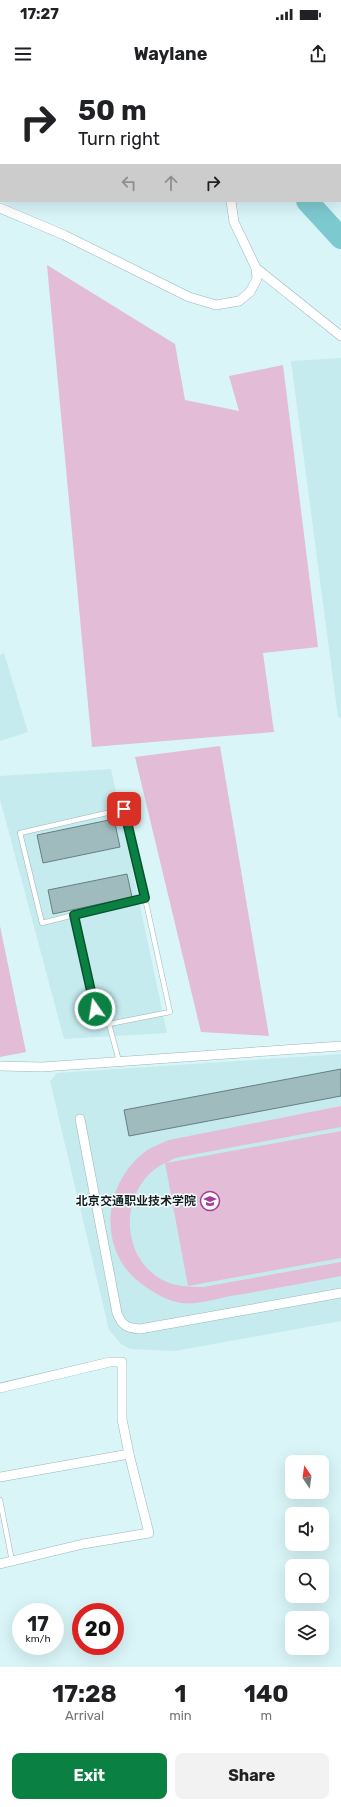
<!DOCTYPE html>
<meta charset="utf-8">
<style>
body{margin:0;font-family:Rubik,"Noto Sans SC",sans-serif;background:#f2f2f2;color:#202124;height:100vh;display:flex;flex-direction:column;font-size:15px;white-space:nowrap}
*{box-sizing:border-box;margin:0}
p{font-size:13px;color:#757577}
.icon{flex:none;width:22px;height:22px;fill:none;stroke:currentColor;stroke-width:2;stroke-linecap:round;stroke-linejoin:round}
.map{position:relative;height:1587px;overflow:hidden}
.side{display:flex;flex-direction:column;background:#fff;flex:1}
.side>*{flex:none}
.top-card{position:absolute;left:0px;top:0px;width:341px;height:122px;box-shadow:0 4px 16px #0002;background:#fff;color:#202124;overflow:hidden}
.needle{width:26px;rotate:347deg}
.buttons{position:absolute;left:285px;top:1375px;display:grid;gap:8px}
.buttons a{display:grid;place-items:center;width:44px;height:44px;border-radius:8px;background:#fff;box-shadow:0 4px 16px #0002;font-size:20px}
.speed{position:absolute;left:12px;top:1523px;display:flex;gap:8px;font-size:20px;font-weight:700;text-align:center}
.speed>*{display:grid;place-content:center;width:52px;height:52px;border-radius:50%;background:#fff;box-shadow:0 4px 16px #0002;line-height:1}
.speed small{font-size:10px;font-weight:400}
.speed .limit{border:6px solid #d22;background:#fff;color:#111}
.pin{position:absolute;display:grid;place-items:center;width:34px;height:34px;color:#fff;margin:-17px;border-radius:8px;box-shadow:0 2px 6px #0006}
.me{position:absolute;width:44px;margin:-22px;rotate:347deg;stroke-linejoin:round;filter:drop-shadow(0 0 3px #0008)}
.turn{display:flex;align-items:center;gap:14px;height:84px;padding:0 12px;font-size:18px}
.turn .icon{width:52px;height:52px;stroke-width:2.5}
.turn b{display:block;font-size:28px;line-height:34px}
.lanes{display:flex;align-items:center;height:38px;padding:0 12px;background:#0003;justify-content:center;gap:20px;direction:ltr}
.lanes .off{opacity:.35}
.eta{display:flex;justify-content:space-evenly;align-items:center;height:68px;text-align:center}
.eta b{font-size:24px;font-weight:700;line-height:28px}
.button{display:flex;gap:8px;margin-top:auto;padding:8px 12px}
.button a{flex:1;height:46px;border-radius:8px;background:#0b8043;color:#fff;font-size:16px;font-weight:700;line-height:46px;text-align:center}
.button a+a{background:#f2f2f2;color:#202124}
.status{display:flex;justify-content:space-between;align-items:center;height:28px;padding:0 20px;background:#fff;direction:ltr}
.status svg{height:11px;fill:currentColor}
header{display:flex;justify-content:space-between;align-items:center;height:52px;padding:0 12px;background:#fff;font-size:18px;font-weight:700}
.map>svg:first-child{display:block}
.built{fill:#c5ebef}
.green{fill:#e3bcd8}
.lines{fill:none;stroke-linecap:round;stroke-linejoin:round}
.river{stroke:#7dc9d0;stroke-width:22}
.building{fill:#a0bbbe;stroke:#657f81}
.lane-casing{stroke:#9bb6b8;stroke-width:5.5}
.street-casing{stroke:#9bb6b8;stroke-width:10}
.lane{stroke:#fff;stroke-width:4.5}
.street{stroke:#fff;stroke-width:9}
.route-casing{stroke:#07532c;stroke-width:10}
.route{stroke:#0b8043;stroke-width:7}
.labels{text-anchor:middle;stroke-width:3;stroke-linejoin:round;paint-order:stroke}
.poi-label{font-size:12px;font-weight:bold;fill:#131e1f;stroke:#f7fdfe;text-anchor:end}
</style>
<div class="status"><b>17:27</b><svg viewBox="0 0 49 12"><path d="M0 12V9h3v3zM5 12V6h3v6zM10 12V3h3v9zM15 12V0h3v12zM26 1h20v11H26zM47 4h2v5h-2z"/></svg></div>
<header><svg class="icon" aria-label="menu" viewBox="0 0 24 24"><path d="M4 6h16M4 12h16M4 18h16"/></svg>Waylane<svg class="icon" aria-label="share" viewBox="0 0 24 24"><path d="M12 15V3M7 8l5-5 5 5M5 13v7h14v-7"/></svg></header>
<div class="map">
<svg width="341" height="1587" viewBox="0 0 341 1587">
<rect width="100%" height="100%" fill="#d9f5f8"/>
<g class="built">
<polygon points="341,278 341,638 338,637 291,281"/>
<polygon points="4,573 28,652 0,661 0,575"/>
<polygon points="111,689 167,953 64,959 0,719 0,696"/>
<polygon points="341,974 341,1241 175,1271 130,1269 121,1264 109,1250 50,1001 57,993"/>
</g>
<g class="green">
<polygon points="47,185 175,264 185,320 239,331 229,296 283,285 318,567 263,573 274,652 92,667"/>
<polygon points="220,666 269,956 201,952 135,677"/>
<polygon points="0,846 26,972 0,977"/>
<path d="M341,1026v21l-166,31 -9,5 175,-32v127l-153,28 -23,-123c-42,20 -48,85 -9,113 13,10 31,11 47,11l138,-25v14c-37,7 -74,14 -111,20 -14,3 -34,9 -48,7 -12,-1 -26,-9 -36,-16 -50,-32 -45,-103 1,-137 7,-4 15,-7 22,-10z"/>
</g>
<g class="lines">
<g class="river">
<polyline points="280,0 280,1"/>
<polyline points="307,121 341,158"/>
</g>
</g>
<g class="building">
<polygon points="114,739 120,767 43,783 37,755"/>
<polygon points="127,794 132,817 53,834 48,810"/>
<polygon points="341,989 341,1016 129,1056 124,1030"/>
</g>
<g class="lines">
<defs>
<g id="lane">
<polyline points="74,835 42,843 20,753 124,729 145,818"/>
<polyline points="109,944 170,932 145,818 74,835 99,944 109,944 119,981"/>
<polyline points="0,1420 12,1481"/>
</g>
<g id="street">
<polyline points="226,0 226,1"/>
<polyline points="337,0 337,1"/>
<polyline points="340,13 341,17"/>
<polyline points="0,128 64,155 189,217 216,225 239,221 250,212 257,199 256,188 234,142 231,121"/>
<polyline points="256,188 341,256"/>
<polyline points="0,986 42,987 341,966"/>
<path d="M80,1039l37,194c5,13 10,15 23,16l201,-36"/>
<polyline points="0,1308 110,1282 122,1282 122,1339 129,1374 149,1453 83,1464 0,1484"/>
<polyline points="0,1397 129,1374"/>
</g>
</defs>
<use href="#lane" class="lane-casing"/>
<use href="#street" class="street-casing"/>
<use href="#lane" class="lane"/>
<use href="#street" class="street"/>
</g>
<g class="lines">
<defs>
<polyline id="route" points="95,929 74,835 145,818 124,729"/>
</defs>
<use href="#route" class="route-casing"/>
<use href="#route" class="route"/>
</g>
<defs>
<symbol id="university-ring" viewBox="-11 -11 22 22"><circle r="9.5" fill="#f7fdfe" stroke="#ab3a96" stroke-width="1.5"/><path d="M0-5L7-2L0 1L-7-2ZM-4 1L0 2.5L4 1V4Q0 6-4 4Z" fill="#ab3a96"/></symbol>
</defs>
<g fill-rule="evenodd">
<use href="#university-ring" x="199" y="1110" width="22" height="22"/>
</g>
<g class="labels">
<g class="poi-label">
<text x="196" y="1125">北京交通职业技术学院</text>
</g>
</g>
</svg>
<div class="buttons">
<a><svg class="needle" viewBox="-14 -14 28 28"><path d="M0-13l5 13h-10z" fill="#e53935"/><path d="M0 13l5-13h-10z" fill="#757577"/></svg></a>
<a><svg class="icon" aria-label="sound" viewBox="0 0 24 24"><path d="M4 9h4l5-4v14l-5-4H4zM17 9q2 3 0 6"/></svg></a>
<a><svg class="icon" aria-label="search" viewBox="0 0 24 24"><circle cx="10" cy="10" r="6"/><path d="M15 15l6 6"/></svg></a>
<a><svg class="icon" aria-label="layers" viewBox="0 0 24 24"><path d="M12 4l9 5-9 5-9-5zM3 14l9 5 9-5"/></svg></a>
</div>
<div class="speed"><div>17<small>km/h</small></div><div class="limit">20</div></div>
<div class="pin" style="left:124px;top:729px;background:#d93025"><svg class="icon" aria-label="arrive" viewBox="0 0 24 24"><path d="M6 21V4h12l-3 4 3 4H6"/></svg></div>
<svg class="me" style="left:95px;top:929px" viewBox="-20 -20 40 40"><circle r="17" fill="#0b8043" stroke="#fff" stroke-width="3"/><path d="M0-11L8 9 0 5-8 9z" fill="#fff"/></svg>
<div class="top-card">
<div class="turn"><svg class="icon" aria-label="right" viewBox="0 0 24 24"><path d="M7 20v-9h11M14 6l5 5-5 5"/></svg><div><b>50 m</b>Turn right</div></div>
<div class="lanes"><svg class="icon off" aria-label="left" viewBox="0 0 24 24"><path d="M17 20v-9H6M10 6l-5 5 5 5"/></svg><svg class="icon off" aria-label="ahead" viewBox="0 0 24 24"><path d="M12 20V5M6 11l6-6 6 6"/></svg><svg class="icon" aria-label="right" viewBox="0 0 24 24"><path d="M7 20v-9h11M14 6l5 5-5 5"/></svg></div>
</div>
</div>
<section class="side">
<div class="eta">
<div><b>17:28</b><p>Arrival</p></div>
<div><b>1</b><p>min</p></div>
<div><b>140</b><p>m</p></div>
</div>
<div class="button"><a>Exit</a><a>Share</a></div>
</section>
